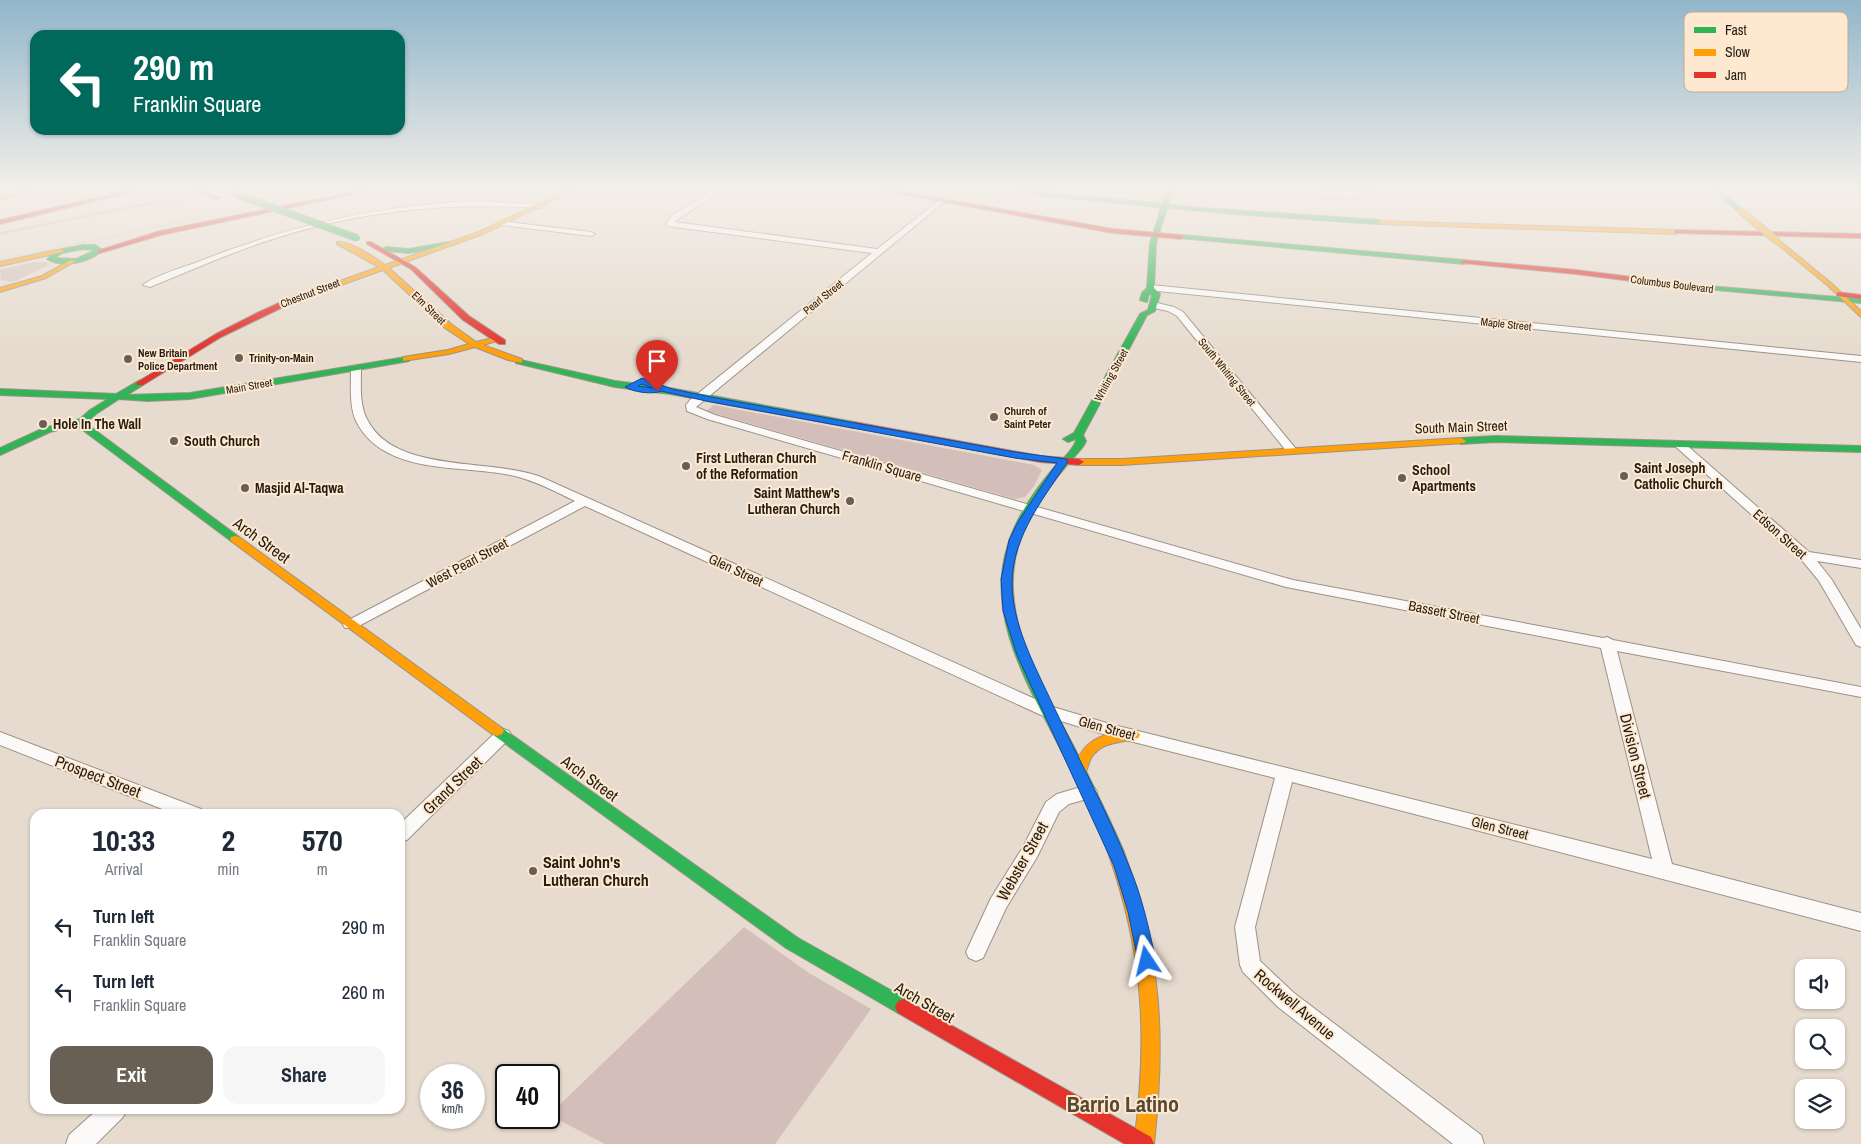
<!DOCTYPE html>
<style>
body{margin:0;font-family:"Archivo Narrow",sans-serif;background:#f6f6f7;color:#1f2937;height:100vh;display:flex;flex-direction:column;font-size:19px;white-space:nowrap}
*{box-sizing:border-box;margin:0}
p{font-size:16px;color:#747a83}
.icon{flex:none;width:28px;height:28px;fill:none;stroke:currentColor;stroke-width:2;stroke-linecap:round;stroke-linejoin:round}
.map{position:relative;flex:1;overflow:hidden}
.drawer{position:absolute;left:30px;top:809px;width:375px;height:305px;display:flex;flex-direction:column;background:#fff;border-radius:15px;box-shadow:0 1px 4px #0004}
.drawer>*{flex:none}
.hud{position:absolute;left:30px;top:30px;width:375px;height:105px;border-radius:15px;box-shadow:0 1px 4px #0004;background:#00695c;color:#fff;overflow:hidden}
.buttons{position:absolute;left:1795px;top:959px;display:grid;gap:10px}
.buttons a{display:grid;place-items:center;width:50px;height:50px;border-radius:10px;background:#fff;box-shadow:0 1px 4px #0004;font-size:25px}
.speed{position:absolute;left:420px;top:1064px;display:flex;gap:10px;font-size:25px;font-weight:700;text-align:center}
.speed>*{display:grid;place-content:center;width:65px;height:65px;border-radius:50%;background:#fff;box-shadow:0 1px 4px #0004;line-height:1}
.speed small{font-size:12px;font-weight:400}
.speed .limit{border:2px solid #111;border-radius:8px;background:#fff;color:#111}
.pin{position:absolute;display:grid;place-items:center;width:42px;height:42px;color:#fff;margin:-51px -21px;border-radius:50% 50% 50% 0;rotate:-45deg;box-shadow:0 0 5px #0007}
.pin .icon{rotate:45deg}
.me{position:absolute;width:55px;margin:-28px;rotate:350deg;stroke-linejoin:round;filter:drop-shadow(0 0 4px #0008)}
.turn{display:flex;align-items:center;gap:18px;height:105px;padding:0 20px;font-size:22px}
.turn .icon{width:65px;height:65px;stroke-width:2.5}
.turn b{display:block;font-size:35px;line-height:42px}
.eta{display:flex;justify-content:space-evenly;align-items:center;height:85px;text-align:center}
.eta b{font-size:30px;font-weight:700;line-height:35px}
.button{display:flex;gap:10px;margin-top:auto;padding:10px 20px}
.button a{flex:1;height:58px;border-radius:15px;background:#686055;color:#fff;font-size:20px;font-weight:700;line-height:58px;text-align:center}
.button a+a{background:#f6f6f7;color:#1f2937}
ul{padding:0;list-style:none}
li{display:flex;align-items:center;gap:15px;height:65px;padding:0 20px}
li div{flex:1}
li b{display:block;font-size:19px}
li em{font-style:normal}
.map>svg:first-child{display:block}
.green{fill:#d4beb9}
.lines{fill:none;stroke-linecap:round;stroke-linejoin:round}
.street-casing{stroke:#9b9289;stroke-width:2}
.fast-casing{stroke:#9b9289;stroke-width:2}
.slow-casing{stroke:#9b9289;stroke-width:2}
.jam-casing{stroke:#9b9289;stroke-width:2}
.street{fill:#fbfaf8;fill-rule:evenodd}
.fast{fill:#30b455;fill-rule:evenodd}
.slow{fill:#ff9f0a;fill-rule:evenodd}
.jam{fill:#e5322d;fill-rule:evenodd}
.rail{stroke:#d0cdc9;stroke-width:2;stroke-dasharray:4.5 2;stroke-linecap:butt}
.fast-bridge-casing{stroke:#9b9289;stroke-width:8;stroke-linecap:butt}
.slow-bridge-casing{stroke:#9b9289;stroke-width:8;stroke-linecap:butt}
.fast-bridge{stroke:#30b455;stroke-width:6}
.slow-bridge{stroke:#ff9f0a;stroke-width:6}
.route{fill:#1a73e8;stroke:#114b97;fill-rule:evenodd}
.poi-dot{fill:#686055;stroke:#fee9d0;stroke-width:2}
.labels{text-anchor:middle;stroke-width:4;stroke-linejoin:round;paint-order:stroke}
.far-street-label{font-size:11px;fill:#241d14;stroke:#fee9d0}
.far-poi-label{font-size:11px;font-weight:bold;fill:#241d14;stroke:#fee9d0;text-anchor:start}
.poi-label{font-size:14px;font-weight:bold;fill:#241d14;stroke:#fee9d0;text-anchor:start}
.street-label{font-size:14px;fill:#241d14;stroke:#fee9d0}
.near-street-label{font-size:16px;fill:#241d14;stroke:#fee9d0}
.near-poi-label{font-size:16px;font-weight:bold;fill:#241d14;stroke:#fee9d0;text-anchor:start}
.near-district-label{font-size:22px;font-weight:bold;fill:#584731;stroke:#fee9d0}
.key{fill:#fee9d0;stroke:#bdac98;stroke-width:1}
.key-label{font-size:14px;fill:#241d14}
</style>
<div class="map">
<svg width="1861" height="1144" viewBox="0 0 1861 1144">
<rect width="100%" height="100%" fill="#e6dbce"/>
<g class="green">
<path d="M159,200h17l11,4h11c-13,3 -23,-3 -36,-2l-162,33v-3z"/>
<polygon points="33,262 46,262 49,265 13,282 1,280 0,270"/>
<polygon points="714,405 1034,465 1042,470 1034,486 1025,497 1015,499 706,411"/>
<polygon points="744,927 809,973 871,1009 775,1144 605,1144 549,1115"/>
</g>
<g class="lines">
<defs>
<g id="street">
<path d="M713,191h8l-43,28 -3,3 202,27 68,-53 5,1 -254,210 19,8 578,165 310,58 4,-1 6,3 248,47v10l-244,-46 55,213 189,49v18l-569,-149 -37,145 5,34 34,32 187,142 3,9h-31l-175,-137 -35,-35 -3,-7 -5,-38 40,-149 -165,-42 -69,-21 -456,-209 -230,122h-10l-2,-3 2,-3 230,-121c-19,-9 -39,-20 -60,-25 -51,-12 -131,1 -159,-55 -7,-16 -5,-36 -5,-53l5,-3 5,3c0,17 -2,38 7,53 28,53 124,37 173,56l512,230 57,17 542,135 -51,-211 -315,-61 -579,-168 -20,-8 -1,-6 4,-5 182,-147 -205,-27 -1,-2 6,-9z"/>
<polygon points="1275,191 1379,192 1352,197 1278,193"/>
<path d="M471,201l68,3 4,2 -4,2c-91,-6 -182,3 -269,32 -41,13 -80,31 -120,47l-7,-2c11,-9 38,-17 52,-22 90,-36 179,-57 276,-62z"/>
<polygon points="500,221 591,232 595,234 591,236 503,225 500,225"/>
<polygon points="1151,285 1861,356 1861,362 1148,290 1147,288"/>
<polygon points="1153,302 1174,307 1183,312 1296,449 1298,451 1296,453 1288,453 1177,316 1168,311 1150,307 1149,305"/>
<polygon points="1679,441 1683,442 1809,552 1861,560 1861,568 1817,561 1832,580 1861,629 1861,647 1856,645 1819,581 1800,558 1675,446 1673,444 1675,442"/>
<polygon points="503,729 509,731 511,735 509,739 407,840 400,842 400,824 497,731"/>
<polygon points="0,732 201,809 204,814 175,814 0,745"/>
<polygon points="1088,785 1094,787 1097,792 1094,797 1069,804 1059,812 1037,857 1006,908 983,958 976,961 969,958 966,952 991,898 1023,847 1046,802 1057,794"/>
<polygon points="98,1109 127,1109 123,1117 96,1144 66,1144 69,1135"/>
</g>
<g id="fast">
<path d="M1020,191h18l163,17 179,12 3,2 -3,2c-96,-6 -192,-13 -288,-24 -15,-1 -61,-3 -72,-9z"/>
<polygon points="1714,191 1720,191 1743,210 1743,212 1739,212"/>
<path d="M1159,216l5,1 -8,26 -2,45 6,6 -5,17 -8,4 -64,120 3,6 -2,4c-5,8 -12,13 -17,20 -18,21 -34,44 -45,70 -30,75 20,150 53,214 17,34 34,68 49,103l-3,4 -5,2 -5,-2 -3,-4c-14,-34 -29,-67 -46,-100 -31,-63 -78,-135 -54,-207 8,-28 26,-53 44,-75 8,-9 20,-18 24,-29v-2l-8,3 -5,-3 11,-6 66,-119 8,-4 4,-15 -3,-1 -2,8 -7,-2 2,-7 5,-5 3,-45z"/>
<polygon points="1181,235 1464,260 1467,262 1464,264 1179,238 1178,237"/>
<polygon points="449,242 452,244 451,245 409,253 386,251 383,249 386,247 409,249"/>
<path d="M83,245h12l8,5c-13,12 -40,19 -56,9l11,-9zM83,249l13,1 -20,9 -21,-1 7,-5z"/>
<polygon points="1696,285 1861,299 1861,303 1694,288 1694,286"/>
<polygon points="406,357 410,359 409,361 190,399 148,401 119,399 96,414 87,422 88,425 239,537 240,539 239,541 231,541 80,428 78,425 50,432 0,455 0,448 44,428 80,419 90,410 108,399 0,395 0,389 116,394 140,380 143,381 143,385 127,395 190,393"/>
<polygon points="516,359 615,381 670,388 854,422 859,425 854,428 670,394 615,387 516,363"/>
<polygon points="1495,436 1861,446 1861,452 1495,442 1461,444 1456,441 1461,438"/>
<polygon points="497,726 502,728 798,938 910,1001 913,1007 910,1013 904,1015 898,1013 786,948 492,734 490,731 492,728"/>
</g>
<g id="slow">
<polygon points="19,191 28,191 0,200 0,196"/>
<path d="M564,191h8l-89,43 -94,34 62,56 25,18 21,-5v4l-14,4 39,14v4l-14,-3 -33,-13 -26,7 -46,7v-4l45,-7 21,-6 -24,-16 -62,-58 -78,28 -7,-2 81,-29 -42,-23v-2c13,-1 37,15 48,23l94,-33z"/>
<polygon points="1378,221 1676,230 1679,232 1676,234 1380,224 1378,223"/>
<polygon points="1776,241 1780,241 1831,283 1861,311 1861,317 1827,285 1776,243"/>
<polygon points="61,249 64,251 63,252 0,266 0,262"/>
<polygon points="71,260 76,261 46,278 0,292 0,288 42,276"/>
<polygon points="1461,438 1466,441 1464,443 1122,465 1079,465 1074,462 1079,459 1122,459"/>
<polygon points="235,536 239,537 502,728 504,731 502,734 497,736 492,734 231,541 230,539 231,537"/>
<path d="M1133,730l5,2 2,3 -2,3c-17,5 -36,3 -47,20 -3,6 -4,13 -7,19l-5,1 -5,-1 -2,-4c10,-34 28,-39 61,-43z"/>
<path d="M1116,846l5,2 3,4c37,102 42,184 30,292h-20c14,-107 10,-189 -26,-292l3,-4z"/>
</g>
<g id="jam">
<polygon points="126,191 136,191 0,224 0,220"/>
<polygon points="196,191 204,191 221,198 216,199"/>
<polygon points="357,191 368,191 161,235 100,253 97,251 160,231"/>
<polygon points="885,191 898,191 1113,229 1181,235 1184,237 1181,239 1113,233"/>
<polygon points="1676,230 1861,234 1861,238 1674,233 1674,231"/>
<polygon points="367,242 371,242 415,267 469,316 505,340 505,344 499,344 463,320 411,269 367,244"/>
<polygon points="1464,260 1576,270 1696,285 1699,287 1696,289 1576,274 1462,263 1461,262"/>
<polygon points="1837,292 1861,295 1861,299 1837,296"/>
<polygon points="299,294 306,296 221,337 143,385 137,385 136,383 216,334 257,313"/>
<polygon points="854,422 1040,456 1079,459 1084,462 1079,465 1040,462 851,427 851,423"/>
<polygon points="904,999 1151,1137 1154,1144 1125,1144 898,1013 895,1007 898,1001"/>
</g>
</defs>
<use href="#street" class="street-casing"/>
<use href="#fast" class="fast-casing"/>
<use href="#slow" class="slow-casing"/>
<use href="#jam" class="jam-casing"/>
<use href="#street" class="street"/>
<use href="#fast" class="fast"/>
<use href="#slow" class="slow"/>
<use href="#jam" class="jam"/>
<polyline class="rail" points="0,260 327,191"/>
<defs>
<g id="fast-bridge">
<polyline points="235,194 357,238"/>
<polyline points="1161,217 1170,191"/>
</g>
<polyline id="slow-bridge" points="1741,211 1778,242"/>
</defs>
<use href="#fast-bridge" class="fast-bridge-casing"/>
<use href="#slow-bridge" class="slow-bridge-casing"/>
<use href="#fast-bridge" class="fast-bridge"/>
<use href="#slow-bridge" class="slow-bridge"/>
</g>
<linearGradient id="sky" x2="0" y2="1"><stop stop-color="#91b6ca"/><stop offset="0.54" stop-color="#f4efe9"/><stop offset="1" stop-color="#f4efe9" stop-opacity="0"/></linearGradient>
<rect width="1861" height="351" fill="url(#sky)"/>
<path class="route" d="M642,378l30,11 34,7 309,56 51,7 2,2c-24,37 -54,73 -56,119 -1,43 23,86 41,125 25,53 54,106 76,161 13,30 20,63 27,95l-3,5 -6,2 -6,-2 -3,-5 -10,-49 -14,-46 -97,-211 -14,-44 -2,-32 8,-39 9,-18 39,-59 -42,-5 -309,-57 -45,-10c-7,4 -29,1 -36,-4zM642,384l10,4 -14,-2z"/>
<g class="poi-dot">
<circle cx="239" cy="358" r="5"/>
<circle cx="128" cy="359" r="5"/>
<circle cx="994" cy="417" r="5"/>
<circle cx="43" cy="424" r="5"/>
<circle cx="174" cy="441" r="5"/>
<circle cx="686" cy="466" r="5"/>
<circle cx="1624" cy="476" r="5"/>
<circle cx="1402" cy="478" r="5"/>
<circle cx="245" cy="488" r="5"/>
<circle cx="850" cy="501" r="5"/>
<circle cx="533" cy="871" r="5"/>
</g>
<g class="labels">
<g class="far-street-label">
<text transform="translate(1672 284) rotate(7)" y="4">Columbus Boulevard</text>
<text transform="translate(310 293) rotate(-21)" y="4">Chestnut Street</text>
<text transform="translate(823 297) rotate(-39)" y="4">Pearl Street</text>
<text transform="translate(429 308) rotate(44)" y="4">Elm Street</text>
<text transform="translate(1506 324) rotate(6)" y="4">Maple Street</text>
<text transform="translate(1227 372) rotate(51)" y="4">South Whiting Street</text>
<text transform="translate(1111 375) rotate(-61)" y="4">Whiting Street</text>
<text transform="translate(249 386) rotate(-10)" y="4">Main Street</text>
</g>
<g class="far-poi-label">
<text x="138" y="357">New Britain<tspan x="138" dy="13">Police Department</tspan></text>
<text x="249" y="362">Trinity-on-Main</text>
<text x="1004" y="415">Church of<tspan x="1004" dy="13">Saint Peter</tspan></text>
</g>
<g class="poi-label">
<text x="53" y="429">Hole In The Wall</text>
<text x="184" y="446">South Church</text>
<text x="696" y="463">First Lutheran Church<tspan x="696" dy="16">of the Reformation</tspan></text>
<text x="1634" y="473">Saint Joseph<tspan x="1634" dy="16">Catholic Church</tspan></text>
<text x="1412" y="475">School<tspan x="1412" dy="16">Apartments</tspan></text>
<text x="255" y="493">Masjid Al-Taqwa</text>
<text x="840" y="498" text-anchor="end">Saint Matthew's<tspan x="840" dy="16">Lutheran Church</tspan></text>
</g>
<g class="street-label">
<text transform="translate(1461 427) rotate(-2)" y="5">South Main Street</text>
<text transform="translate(882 466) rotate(16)" y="5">Franklin Square</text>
<text transform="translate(1780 534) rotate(42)" y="5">Edson Street</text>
<text transform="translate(467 563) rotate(-28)" y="5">West Pearl Street</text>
<text transform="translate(736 570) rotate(25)" y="5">Glen Street</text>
<text transform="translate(1444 612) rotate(11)" y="5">Bassett Street</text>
<text transform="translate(1107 728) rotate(15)" y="5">Glen Street</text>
<text transform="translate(1500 828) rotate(14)" y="5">Glen Street</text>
</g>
<g class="near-street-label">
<text transform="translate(262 540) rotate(36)" y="6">Arch Street</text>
<text transform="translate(1636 756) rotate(76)" y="6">Division Street</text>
<text transform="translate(98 776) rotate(21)" y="6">Prospect Street</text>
<text transform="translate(590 778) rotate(36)" y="6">Arch Street</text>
<text transform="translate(452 785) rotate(-44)" y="6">Grand Street</text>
<text transform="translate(1022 861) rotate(-61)" y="6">Webster Street</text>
<text transform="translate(925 1002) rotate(30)" y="6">Arch Street</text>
<text transform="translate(1295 1004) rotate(40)" y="6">Rockwell Avenue</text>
</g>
<g class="near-poi-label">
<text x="543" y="868">Saint John's<tspan x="543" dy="18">Lutheran Church</tspan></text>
</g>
<g class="near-district-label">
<text x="1123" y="1112">Barrio Latino</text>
</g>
</g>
<rect x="1684" y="12" width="164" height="80" rx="8" class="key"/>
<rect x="1694" y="27" width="22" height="6" fill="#30b455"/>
<rect x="1694" y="49" width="22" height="7" fill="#ff9f0a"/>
<rect x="1694" y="72" width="22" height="6" fill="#e5322d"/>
<g class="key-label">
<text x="1725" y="35">Fast</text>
<text x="1725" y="57">Slow</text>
<text x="1725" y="80">Jam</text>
</g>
</svg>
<div class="buttons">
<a><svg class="icon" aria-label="sound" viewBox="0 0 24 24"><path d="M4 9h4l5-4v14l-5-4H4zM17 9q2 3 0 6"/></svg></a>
<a><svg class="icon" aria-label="search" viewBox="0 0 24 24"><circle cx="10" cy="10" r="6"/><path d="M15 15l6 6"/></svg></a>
<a><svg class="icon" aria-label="layers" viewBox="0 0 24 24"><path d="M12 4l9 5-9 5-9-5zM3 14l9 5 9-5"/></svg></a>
</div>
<div class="speed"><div>36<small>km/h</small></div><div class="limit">40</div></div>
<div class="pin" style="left:657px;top:391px;background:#d93025"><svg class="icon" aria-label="arrive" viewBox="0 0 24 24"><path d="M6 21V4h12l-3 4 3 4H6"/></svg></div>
<svg class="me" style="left:1147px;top:961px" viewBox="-20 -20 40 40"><path d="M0-17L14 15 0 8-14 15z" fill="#1a73e8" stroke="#fff" stroke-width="4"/></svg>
<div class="hud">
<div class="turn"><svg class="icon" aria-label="left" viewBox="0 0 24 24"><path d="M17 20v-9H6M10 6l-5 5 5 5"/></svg><div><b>290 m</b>Franklin Square</div></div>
</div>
<section class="drawer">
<div class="eta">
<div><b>10:33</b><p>Arrival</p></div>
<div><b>2</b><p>min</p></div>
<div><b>570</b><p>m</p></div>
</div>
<ul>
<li><svg class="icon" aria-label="left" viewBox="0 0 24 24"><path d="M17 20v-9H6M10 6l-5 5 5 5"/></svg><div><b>Turn left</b><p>Franklin Square</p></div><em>290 m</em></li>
<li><svg class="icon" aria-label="left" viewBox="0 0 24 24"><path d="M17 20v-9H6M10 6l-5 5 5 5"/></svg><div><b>Turn left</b><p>Franklin Square</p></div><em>260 m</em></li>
</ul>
<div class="button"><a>Exit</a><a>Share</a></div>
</section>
</div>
